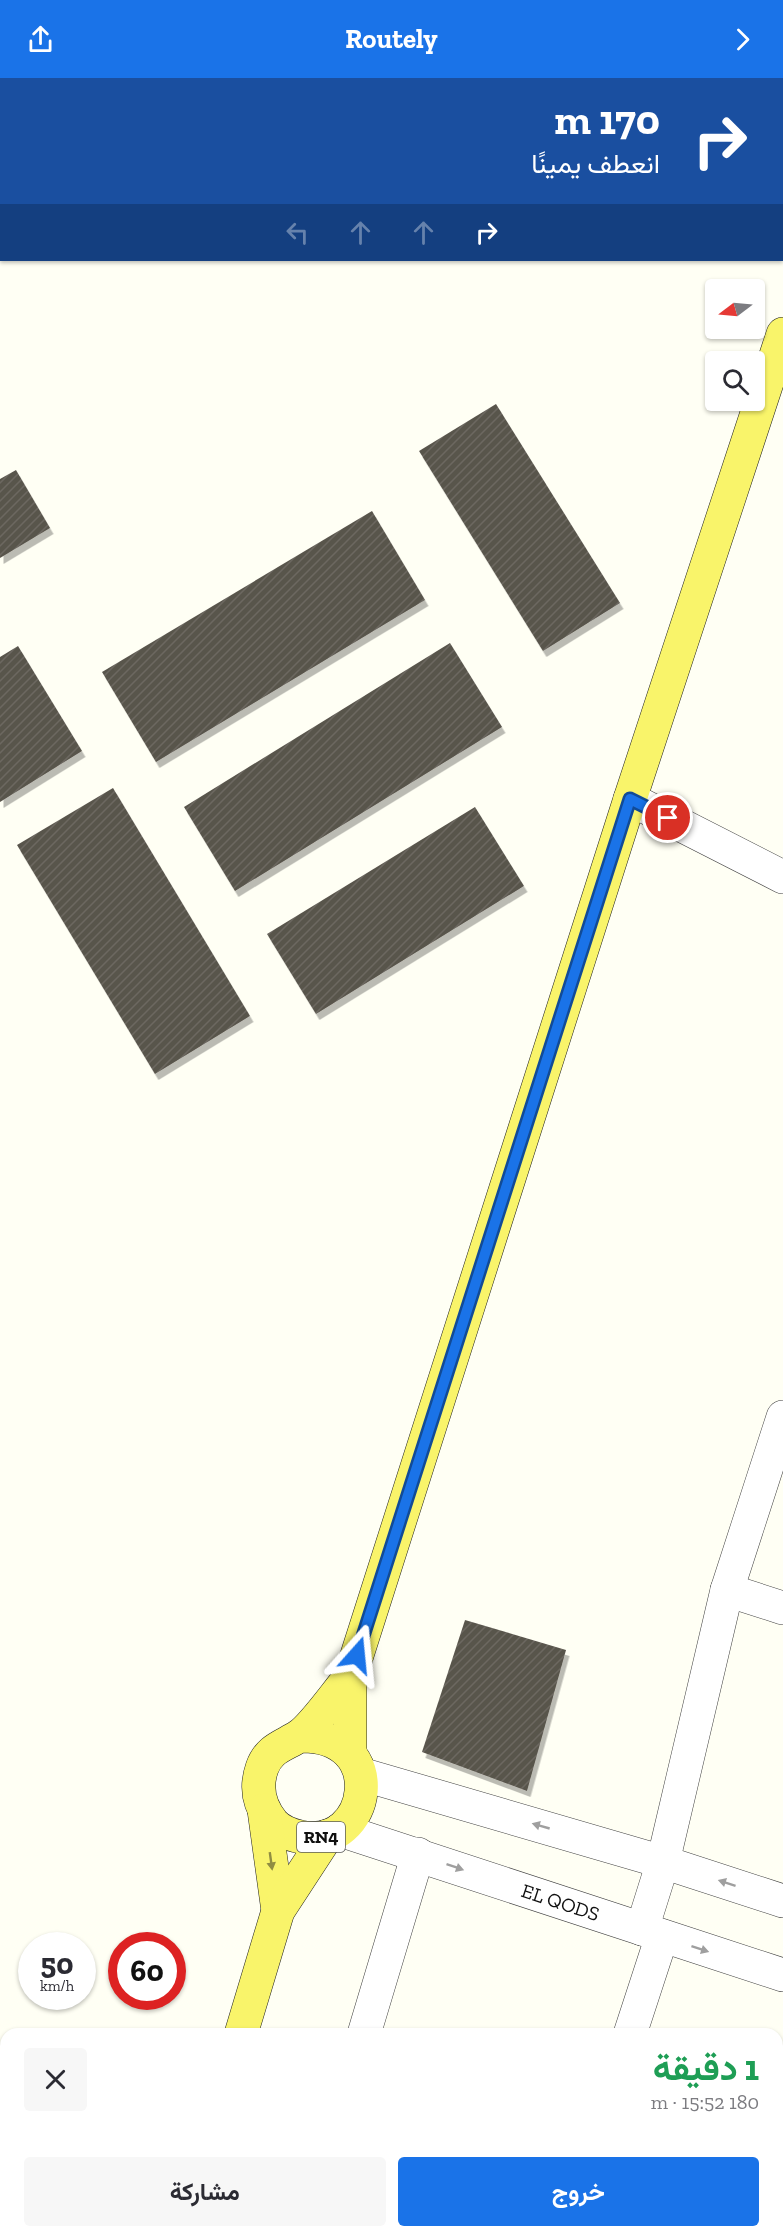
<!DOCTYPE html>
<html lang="ar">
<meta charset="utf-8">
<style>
body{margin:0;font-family:"Zilla Slab",Vazirmatn,serif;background:#f7f7f7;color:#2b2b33;direction:rtl;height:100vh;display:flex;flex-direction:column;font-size:22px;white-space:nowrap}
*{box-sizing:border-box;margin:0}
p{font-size:20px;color:#7c7c81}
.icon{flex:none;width:33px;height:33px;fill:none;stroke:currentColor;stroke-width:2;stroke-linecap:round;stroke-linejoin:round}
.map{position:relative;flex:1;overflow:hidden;direction:ltr}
.drawer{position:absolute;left:0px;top:1950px;width:783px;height:210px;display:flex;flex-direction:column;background:#fff;border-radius:18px 18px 0 0;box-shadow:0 2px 4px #0004;direction:rtl}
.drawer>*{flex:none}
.banner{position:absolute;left:0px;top:0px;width:783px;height:183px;box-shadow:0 2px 4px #0004;direction:rtl;background:#1a4fa0;color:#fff;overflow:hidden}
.needle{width:39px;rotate:254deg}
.tools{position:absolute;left:705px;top:201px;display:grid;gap:12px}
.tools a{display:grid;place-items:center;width:60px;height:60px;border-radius:6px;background:#fff;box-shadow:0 2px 4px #0004;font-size:30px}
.speed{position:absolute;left:18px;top:1854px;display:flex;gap:12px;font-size:30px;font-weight:700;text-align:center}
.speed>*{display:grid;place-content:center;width:78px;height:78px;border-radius:50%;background:#fff;box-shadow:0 2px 4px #0004;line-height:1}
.speed small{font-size:15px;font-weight:400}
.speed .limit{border:9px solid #d22;background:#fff;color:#111}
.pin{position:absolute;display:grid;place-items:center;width:51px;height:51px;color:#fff;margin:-26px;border:3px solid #fff;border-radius:50%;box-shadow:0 2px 6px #0007}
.me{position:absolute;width:66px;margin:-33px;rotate:18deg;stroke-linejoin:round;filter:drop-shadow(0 0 4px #0008)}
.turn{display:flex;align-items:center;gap:21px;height:126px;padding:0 24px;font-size:27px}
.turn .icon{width:78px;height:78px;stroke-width:2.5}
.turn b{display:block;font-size:42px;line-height:51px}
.lanes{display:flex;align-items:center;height:57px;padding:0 24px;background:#0003;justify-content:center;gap:30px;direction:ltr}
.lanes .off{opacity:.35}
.round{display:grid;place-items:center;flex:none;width:63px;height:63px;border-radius:6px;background:#f7f7f7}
.headline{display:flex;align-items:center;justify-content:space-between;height:102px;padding:0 24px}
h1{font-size:36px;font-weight:700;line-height:45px;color:#1e9e55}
.button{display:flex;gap:12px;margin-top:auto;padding:12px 24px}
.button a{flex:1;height:69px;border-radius:6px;background:#1a73e8;color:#fff;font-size:24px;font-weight:700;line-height:69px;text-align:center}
.button a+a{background:#f7f7f7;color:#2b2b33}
header{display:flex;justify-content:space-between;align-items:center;height:78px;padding:0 24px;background:#1a73e8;color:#fff;font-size:27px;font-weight:700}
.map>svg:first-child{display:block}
.building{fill:url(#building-hatch);filter:url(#shadow)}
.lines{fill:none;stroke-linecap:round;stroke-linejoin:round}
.minor-casing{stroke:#434343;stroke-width:34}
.tertiary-casing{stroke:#434343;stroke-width:34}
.primary-casing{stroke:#212121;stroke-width:34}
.minor{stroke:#fff;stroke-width:33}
.tertiary{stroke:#fff;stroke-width:33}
.primary{stroke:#f9f46a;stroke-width:33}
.rail{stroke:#c33f26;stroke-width:4.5}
.oneway{fill:#9f9f9f}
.oneway2{fill:#908d42}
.route-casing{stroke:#114b97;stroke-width:15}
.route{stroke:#1a73e8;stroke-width:10}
.labels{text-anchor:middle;stroke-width:6;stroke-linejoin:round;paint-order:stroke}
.shield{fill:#fff;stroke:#585858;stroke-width:1.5}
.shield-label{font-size:18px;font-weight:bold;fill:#101010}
.street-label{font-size:20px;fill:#101010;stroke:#fff}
</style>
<header><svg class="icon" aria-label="forward" viewBox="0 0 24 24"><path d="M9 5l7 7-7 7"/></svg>Routely<svg class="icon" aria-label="share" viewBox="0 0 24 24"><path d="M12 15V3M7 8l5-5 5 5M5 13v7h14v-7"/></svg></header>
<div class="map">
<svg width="783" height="2160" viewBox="0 0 783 2160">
<defs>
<pattern id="building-hatch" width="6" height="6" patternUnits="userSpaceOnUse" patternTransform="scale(1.5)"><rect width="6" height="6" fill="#59544c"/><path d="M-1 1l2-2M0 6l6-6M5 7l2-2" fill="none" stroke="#6c6861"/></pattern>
<filter id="shadow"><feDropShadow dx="3.5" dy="6" stdDeviation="0" flood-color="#0004"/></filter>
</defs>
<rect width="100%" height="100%" fill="#fffff4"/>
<g class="building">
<polygon points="496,326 620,525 543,573 419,373"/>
<polygon points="16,392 50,450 0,480 0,401"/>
<polygon points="372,433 425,522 156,684 102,594"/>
<polygon points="450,565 502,649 235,813 184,729"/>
<polygon points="18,568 82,673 0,724 0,579"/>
<polygon points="113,710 250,938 155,996 17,767"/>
<polygon points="475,729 524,808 316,936 267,856"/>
<polygon points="465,1542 566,1572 527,1713 422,1674"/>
</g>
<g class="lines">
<defs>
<g id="minor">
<polyline points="630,721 783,799"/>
<polyline points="727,1512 783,1530"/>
<polyline points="642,1851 663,1784 727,1512 783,1339"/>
<polyline points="364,1956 418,1776"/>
<polyline points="630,1956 662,1858"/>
<polyline points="777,2120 783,2101"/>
<polyline points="303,2160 305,2154"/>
<polyline points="563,2160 565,2154"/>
<polyline points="765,2160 767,2154"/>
</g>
<g id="tertiary">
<polyline points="361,1696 663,1784 783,1823"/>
<path id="s1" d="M340,1752l443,145"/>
</g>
<g id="primary">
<path d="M299,1658c93,-3 72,116 2,101 -10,-2 -21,-6 -28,-14 -14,-17 -18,-35 -11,-55 7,-20 22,-22 37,-32 14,-9 38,-44 51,-59"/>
<polyline points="350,1676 350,1599 630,721 783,256"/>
<polyline points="264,1732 278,1833"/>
<polyline points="241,1956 278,1833 327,1758"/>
<polyline points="179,2160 181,2154"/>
</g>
</defs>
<use href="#minor" class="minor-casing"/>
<use href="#tertiary" class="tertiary-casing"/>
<use href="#primary" class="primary-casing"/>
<use href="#minor" class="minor"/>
<use href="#tertiary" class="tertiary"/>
<use href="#primary" class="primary"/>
<polyline class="rail" points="279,2 279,0"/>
</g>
<defs><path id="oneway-solid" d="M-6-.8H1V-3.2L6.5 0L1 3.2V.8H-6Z" transform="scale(1.5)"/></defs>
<g class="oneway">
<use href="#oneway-solid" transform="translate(541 1748) rotate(-164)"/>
<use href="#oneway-solid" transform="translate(455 1789) rotate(19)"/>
<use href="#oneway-solid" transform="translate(727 1805) rotate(-162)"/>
<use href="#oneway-solid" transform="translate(700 1871) rotate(18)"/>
</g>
<use class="oneway2" href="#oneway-solid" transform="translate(271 1783) rotate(82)"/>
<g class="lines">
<defs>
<polyline id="route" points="357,1577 630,721 668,740"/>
</defs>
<use href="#route" class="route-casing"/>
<use href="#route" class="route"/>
</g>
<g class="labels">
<rect class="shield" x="297" y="1744" width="48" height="30" rx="4.5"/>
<g class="shield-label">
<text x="321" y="1765">RN4</text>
</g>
<g class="street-label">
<text dy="7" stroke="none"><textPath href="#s1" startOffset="232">EL QODS</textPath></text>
</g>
</g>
</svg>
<div class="tools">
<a><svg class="needle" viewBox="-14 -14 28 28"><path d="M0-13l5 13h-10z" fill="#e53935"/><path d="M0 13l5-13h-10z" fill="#7c7c81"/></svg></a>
<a><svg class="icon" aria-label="search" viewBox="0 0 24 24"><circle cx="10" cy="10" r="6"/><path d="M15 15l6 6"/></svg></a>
</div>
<div class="speed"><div>50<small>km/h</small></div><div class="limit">60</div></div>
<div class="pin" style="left:668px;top:740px;background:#d93025"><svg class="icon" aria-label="arrive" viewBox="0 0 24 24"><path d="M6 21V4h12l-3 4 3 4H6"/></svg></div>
<svg class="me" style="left:357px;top:1577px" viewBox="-20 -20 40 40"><path d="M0-17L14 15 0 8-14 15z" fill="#1a73e8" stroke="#fff" stroke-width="4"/></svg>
<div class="banner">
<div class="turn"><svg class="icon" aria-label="right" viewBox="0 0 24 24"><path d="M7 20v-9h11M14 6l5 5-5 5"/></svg><div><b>170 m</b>انعطف يمينًا</div></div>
<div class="lanes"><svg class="icon off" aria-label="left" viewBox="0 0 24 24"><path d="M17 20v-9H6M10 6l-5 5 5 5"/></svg><svg class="icon off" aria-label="ahead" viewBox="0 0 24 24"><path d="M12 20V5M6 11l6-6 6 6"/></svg><svg class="icon off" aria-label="ahead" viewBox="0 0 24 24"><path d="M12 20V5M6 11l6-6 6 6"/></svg><svg class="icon" aria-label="right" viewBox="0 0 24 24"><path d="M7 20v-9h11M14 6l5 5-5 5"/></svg></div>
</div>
<section class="drawer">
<div class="headline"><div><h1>1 دقيقة</h1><p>180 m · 15:52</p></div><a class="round"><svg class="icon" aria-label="close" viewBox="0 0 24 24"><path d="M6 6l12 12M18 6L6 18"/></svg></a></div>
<div class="button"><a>خروج</a><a>مشاركة</a></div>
</section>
</div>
